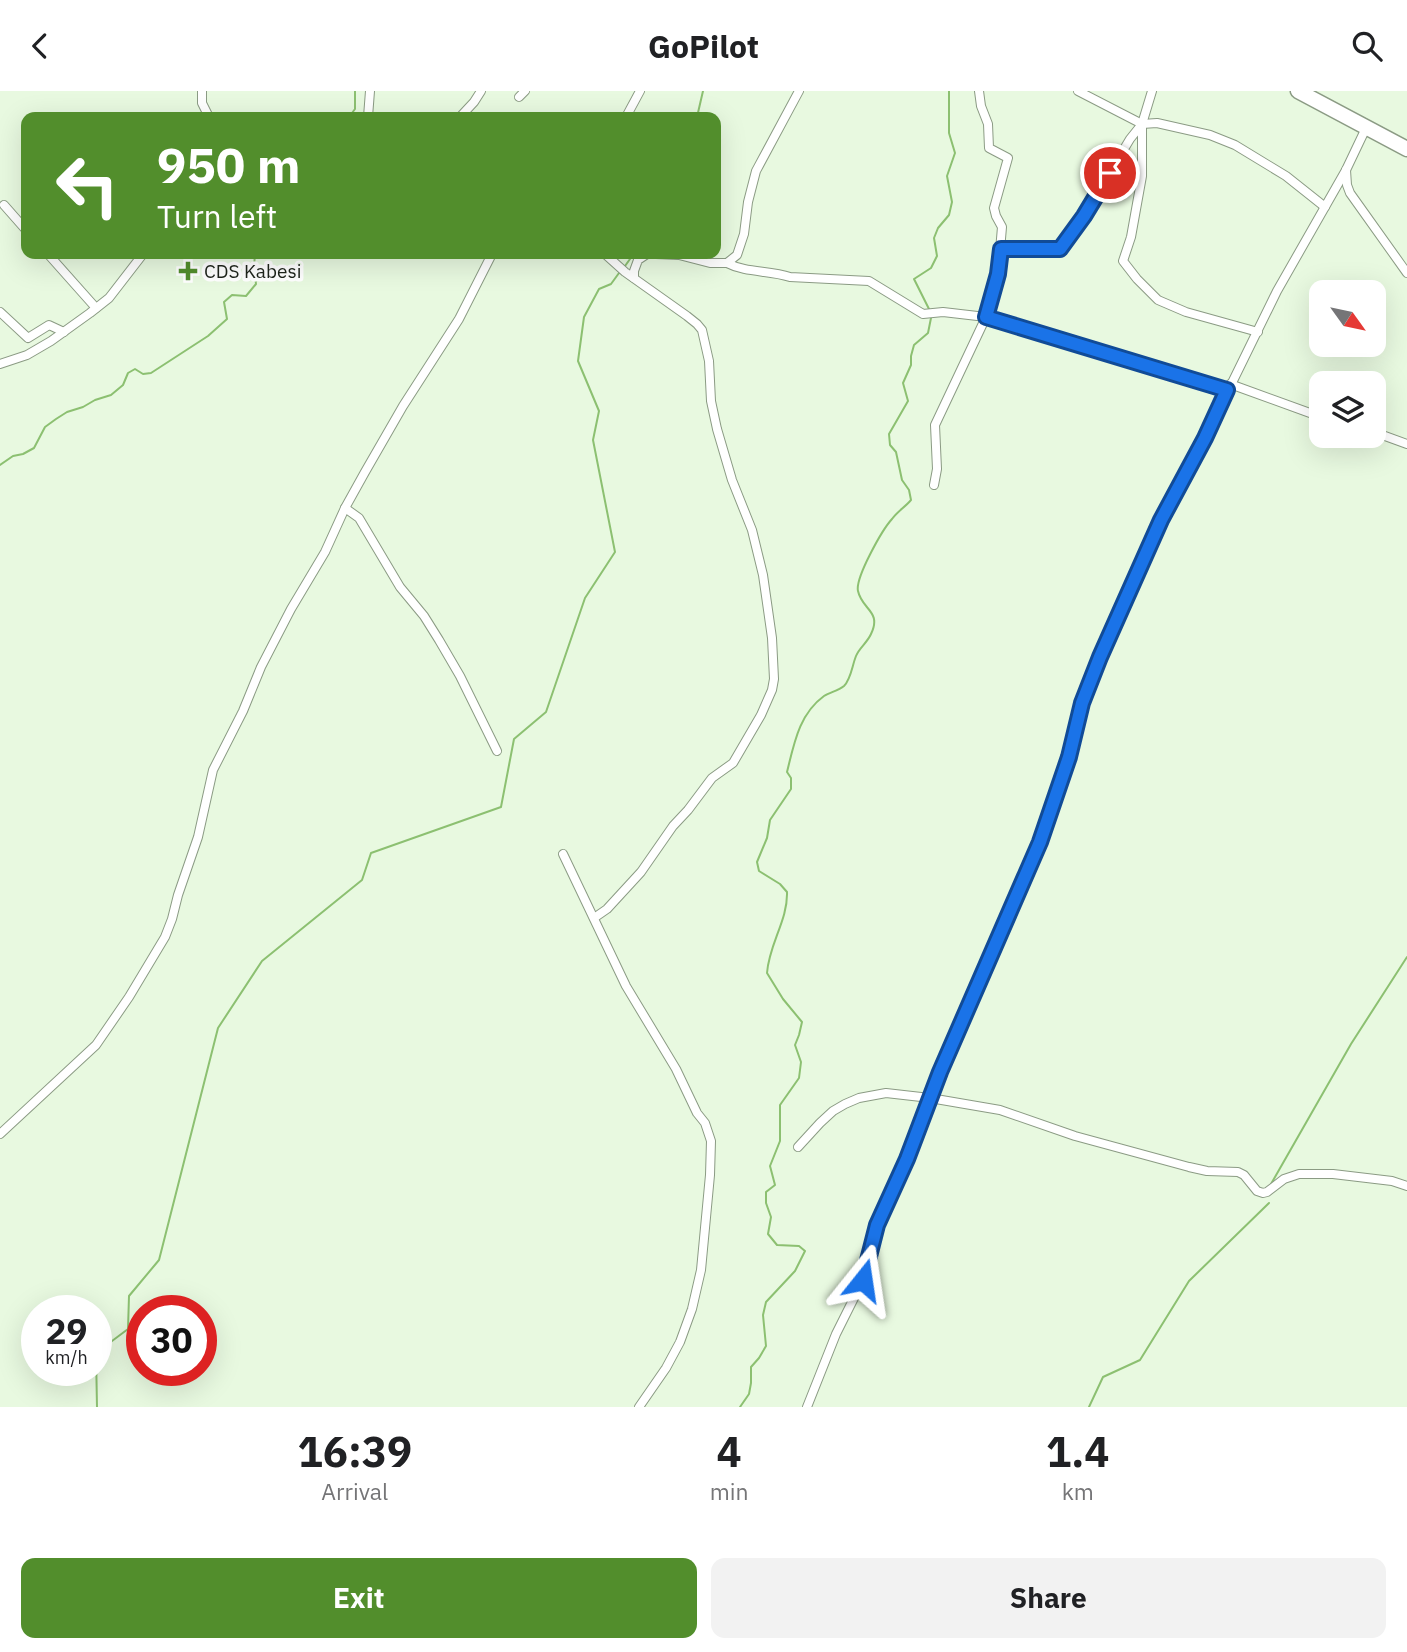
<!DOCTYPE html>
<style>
body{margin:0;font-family:"IBM Plex Sans",sans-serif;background:#f2f2f2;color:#202124;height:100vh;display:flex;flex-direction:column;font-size:26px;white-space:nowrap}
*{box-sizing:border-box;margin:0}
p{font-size:23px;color:#757577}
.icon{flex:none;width:38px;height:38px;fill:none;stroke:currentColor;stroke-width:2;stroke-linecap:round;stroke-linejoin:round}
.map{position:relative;height:1316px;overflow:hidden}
.sheet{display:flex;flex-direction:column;background:#fff;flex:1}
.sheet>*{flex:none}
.top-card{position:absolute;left:21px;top:21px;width:700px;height:147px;border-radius:14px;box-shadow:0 7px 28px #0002;background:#528e2c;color:#fff;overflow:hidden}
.needle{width:46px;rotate:123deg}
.fabs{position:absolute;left:1309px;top:189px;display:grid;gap:14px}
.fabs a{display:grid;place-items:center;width:77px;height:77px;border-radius:14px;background:#fff;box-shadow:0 7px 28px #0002;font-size:35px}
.speed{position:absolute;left:21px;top:1204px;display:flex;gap:14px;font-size:35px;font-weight:700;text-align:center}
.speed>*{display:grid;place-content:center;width:91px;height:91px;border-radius:50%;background:#fff;box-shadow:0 7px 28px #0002;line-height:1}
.speed small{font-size:18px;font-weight:400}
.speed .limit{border:10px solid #d22;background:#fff;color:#111}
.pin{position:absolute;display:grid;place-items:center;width:60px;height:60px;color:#fff;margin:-30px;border:4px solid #fff;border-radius:50%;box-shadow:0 2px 7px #0007}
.me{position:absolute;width:77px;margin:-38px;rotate:15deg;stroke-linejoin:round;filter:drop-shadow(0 0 5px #0008)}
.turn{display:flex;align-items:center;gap:24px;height:147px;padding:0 21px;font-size:32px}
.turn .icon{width:91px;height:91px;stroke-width:2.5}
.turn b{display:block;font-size:49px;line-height:60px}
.eta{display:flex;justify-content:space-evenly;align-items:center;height:119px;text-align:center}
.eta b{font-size:42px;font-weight:800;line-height:49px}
.action{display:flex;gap:14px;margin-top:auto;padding:14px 21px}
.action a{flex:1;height:80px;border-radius:14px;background:#528e2c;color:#fff;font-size:28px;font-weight:800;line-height:80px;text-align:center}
.action a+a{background:#f2f2f2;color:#202124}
header{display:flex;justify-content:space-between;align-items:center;height:91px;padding:0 21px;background:#fff;font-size:32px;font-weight:800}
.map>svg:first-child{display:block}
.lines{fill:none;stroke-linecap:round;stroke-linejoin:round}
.stream{stroke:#8cc071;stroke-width:2}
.street-casing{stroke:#8b9b84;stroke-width:10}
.highway-casing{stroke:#8b9b84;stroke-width:17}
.street{stroke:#fff;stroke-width:8}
.highway{stroke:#fff;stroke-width:14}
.route-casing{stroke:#114b97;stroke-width:18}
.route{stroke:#1a73e8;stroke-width:12}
.poi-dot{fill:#528e2c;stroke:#fff;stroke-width:2.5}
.labels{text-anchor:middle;stroke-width:7;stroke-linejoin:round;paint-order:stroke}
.poi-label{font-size:19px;fill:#1e241b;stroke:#fff;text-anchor:start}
</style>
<header><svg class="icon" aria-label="back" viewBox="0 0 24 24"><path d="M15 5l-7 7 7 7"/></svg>GoPilot<svg class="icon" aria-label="search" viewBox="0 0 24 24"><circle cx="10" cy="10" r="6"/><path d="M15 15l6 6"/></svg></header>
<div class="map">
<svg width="1407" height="1316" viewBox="0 0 1407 1316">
<rect width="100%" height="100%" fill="#e8f9e0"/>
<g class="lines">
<g class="stream">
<polyline points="336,26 340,24 348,26"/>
<polyline points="349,26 355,18 355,0"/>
<polyline points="697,26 703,0"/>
<polyline points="625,175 630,168 631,163"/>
<polyline points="929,218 914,188 931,177 937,165 934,147 938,137 949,124 952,111 947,85 955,62 949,42 949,0"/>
<polyline points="0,374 13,365 23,363 34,357 45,336 56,328 67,321 83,316 95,309 111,304 123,294 128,282 135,278 143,283 151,282 208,245 227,228 224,211 232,204 246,205 256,193 254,176 255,163"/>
<polyline points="1271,1093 1351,953 1407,866"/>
<polyline points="97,1316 96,1262 128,1238 129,1205 159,1169 218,937 262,870 362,789 371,762 501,716 514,648 546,621 585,507 615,461 593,349 599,320 578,270 584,226 599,198 611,193 619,182"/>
<path d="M740,1316l9,-13 2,-11v-16l8,-9 7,-12 -3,-31 3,-13 29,-31 10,-20 -6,-5 -22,-1 -9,-11 3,-17 -5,-14v-11l9,-7 -5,-19 10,-25v-36l19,-27 2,-16 -6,-17 4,-10 3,-13 -19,-23 -16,-26c2,-29 21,-53 20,-81l-7,-8 -21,-13 -2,-9 10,-24 3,-18 21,-31v-11l-4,-6c7,-28 12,-58 37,-76 6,-4 14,-5 20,-10 7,-7 8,-20 12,-30 3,-8 11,-13 15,-22 11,-23 -9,-24 -13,-43 -3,-13 24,-61 34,-72 5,-7 13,-12 19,-19l-2,-10 -7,-10 -6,-28 -6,-7 -1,-11 19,-33 -5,-18 8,-18v-9l3,-11 14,-12 3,-15"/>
<polyline points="1089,1316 1103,1286 1140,1269 1189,1190 1269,1112"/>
</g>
<defs>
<g id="street">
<polyline points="202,0 202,12 209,26"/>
<polyline points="1078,0 1142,33 1157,32 1210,44 1235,54 1286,85 1325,116"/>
<polyline points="1152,0 1142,33 1142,85 1131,146 1123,170 1137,188 1158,209 1186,221 1258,241"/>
<polyline points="519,6 525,0"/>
<polyline points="368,26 370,0"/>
<polyline points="460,26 474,11 481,0"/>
<polyline points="626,26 640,0"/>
<polyline points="1346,79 1347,94 1350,102 1407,182"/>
<polyline points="4,114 26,139"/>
<polyline points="1001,158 1060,157 1084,125 1130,48 1142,33"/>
<polyline points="48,163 96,217"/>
<path d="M727,172c19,10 42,7 63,14l79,4 54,33 20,-2 43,5 241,73"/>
<polyline points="634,187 634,180 638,169 647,163 656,163 679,164 710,172 727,172 737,164 744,143 748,111 756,80 799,0"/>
<polyline points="0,221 28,247 49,234 64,241"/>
<polyline points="0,273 27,264 51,250 90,222 109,207 143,163"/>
<polyline points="1230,293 1321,326"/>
<polyline points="1374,341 1407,353"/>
<polyline points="934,394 937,378 935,334 986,226 998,183 1002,136 996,125 994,117 1008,67 989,57 988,33 981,15 979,0"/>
<polyline points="345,417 359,427 400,496 424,525 439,549 460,585 497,660"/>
<polyline points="563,763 626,895 676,978 697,1022 705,1032 711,1050 710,1084 701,1179 692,1218 680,1251 666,1277 639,1316"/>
<polyline points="594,827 607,818 641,781 673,735 688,719 712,687 733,672 761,624 772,599 774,588 772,547 763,484 752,439 732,389 717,338 711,310 709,270 702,239 697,233 687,225 625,181 605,163"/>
<polyline points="0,1043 96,954 129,906 165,846 172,828 178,804 198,746 213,679 243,620 261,576 291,518 325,461 345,417 365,381 403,315 459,228 492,163"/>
<polyline points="798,1056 820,1032 833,1020 845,1013 859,1007 886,1002 930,1007 1000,1019 1075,1045 1189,1076 1207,1080 1238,1081 1244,1084 1257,1100 1263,1102 1267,1101 1284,1088 1299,1083 1333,1083 1392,1090 1407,1095"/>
<polyline points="807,1316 836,1243 863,1189 877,1134 914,1049 940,981 1040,751 1068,666 1082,612 1100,566 1161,430 1205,347 1277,200 1346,79 1366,37"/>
</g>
<polyline id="highway" points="1298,0 1407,58"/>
</defs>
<use href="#street" class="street-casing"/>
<use href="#highway" class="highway-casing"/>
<use href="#street" class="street"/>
<use href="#highway" class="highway"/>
</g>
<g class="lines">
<defs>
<polyline id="route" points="863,1189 877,1134 907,1068 940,981 1040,751 1069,666 1082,612 1100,566 1161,429 1205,347 1227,299 986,226 998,183 1001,158 1060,158 1084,125 1110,82"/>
</defs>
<use href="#route" class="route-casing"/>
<use href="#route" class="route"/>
</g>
<path class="poi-dot" d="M184.5 169.5h7v7h7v7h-7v7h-7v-7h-7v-7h7z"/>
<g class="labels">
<g class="poi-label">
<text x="204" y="187">CDS Kabesi</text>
</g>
</g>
</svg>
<div class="fabs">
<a><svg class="needle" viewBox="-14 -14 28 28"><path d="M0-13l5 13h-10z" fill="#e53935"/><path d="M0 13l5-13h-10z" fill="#757577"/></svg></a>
<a><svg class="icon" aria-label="layers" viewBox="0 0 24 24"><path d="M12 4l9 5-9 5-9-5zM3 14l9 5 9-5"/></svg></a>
</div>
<div class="speed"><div>29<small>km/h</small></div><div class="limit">30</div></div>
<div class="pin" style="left:1110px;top:82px;background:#d93025"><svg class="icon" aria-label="arrive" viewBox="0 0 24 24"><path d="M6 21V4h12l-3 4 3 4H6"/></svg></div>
<svg class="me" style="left:863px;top:1189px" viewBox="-20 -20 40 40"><path d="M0-17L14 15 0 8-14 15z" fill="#1a73e8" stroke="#fff" stroke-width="4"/></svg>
<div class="top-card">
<div class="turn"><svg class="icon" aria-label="left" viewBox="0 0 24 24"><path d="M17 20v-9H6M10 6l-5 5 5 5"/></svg><div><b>950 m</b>Turn left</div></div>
</div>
</div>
<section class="sheet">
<div class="eta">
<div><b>16:39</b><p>Arrival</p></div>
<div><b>4</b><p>min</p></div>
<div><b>1.4</b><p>km</p></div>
</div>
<div class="action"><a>Exit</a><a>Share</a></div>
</section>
